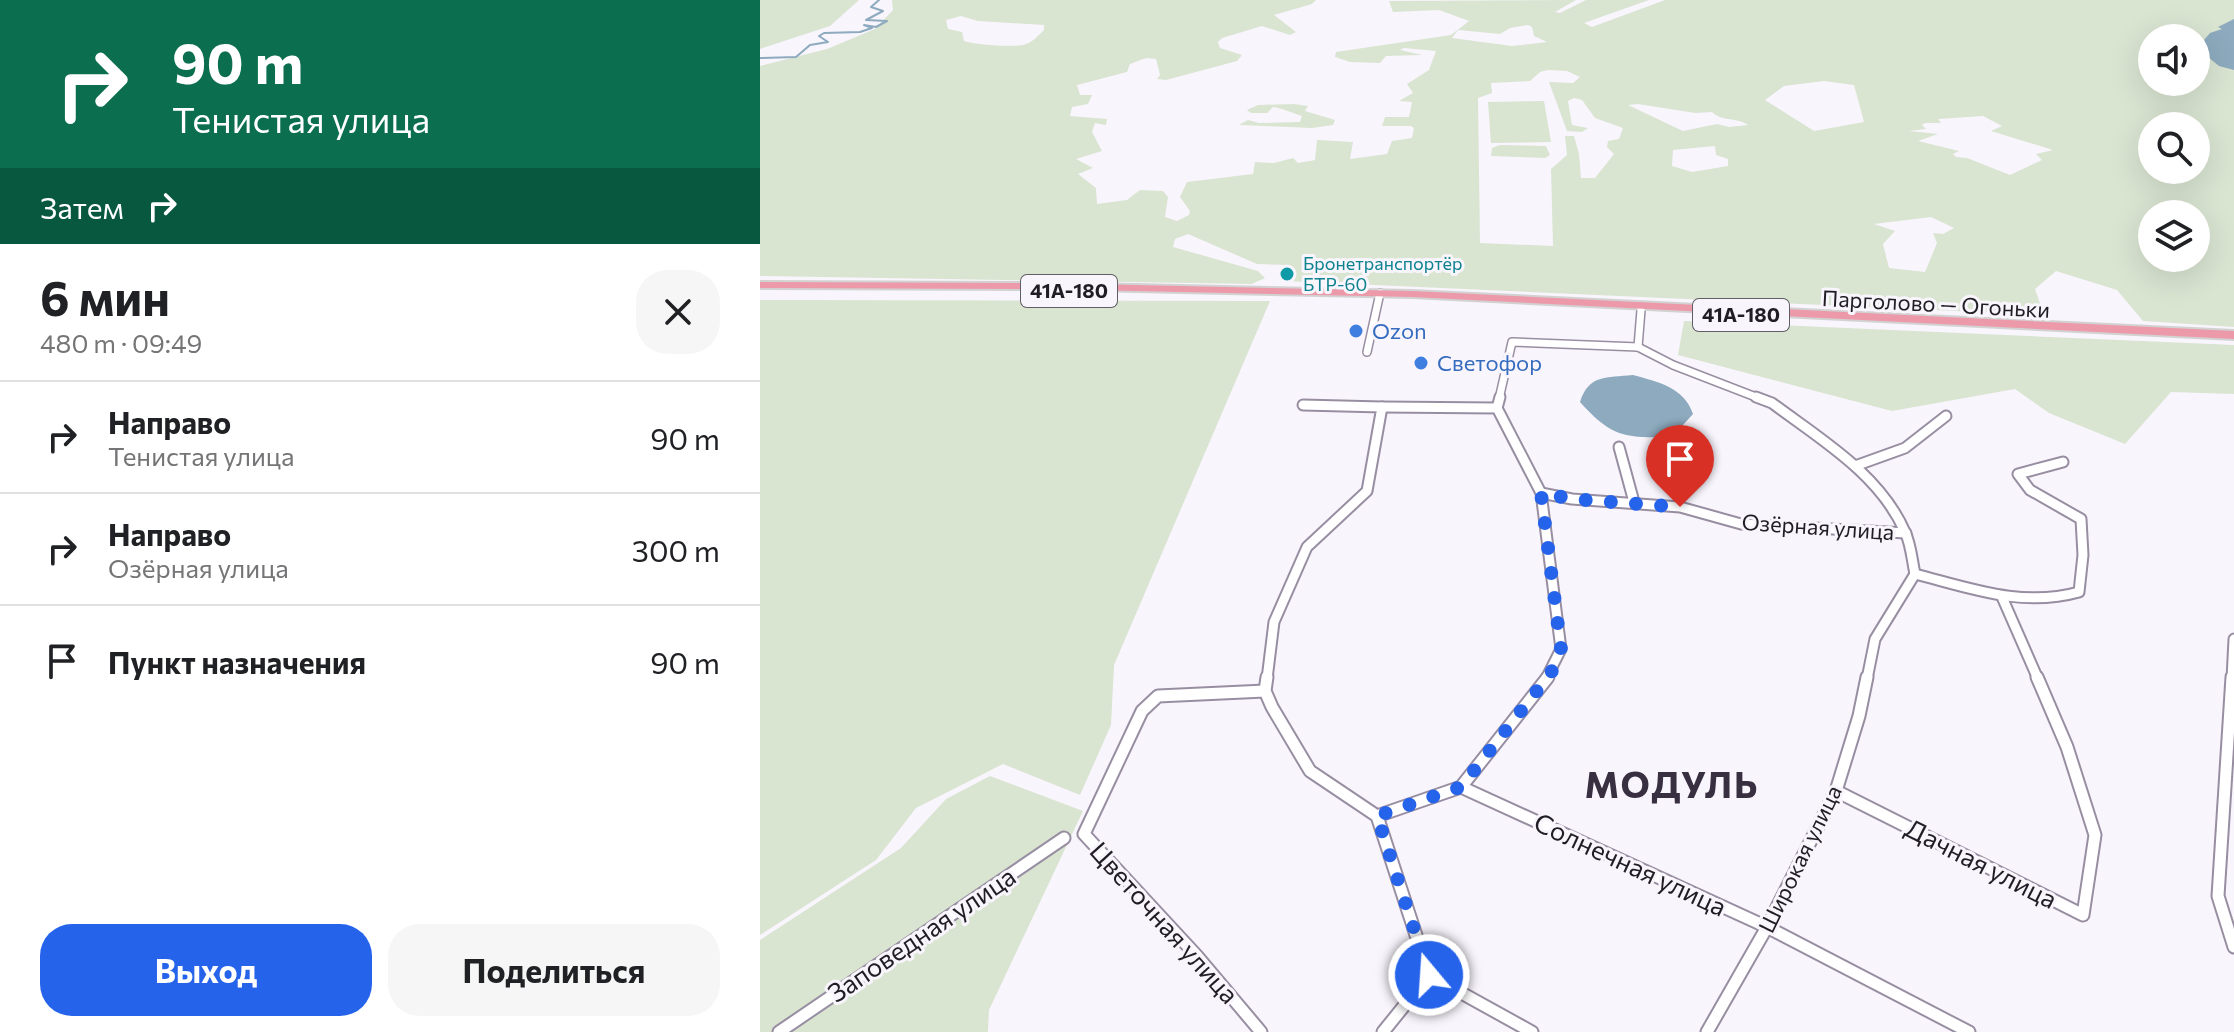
<!DOCTYPE html>
<html lang="ru">
<meta charset="utf-8">
<style>
body{margin:0;font-family:Commissioner,sans-serif;background:#f6f6f6;color:#202124;height:100vh;display:flex;flex-direction:column;font-size:30px;white-space:nowrap}
*{box-sizing:border-box;margin:0}
p{font-size:26px;color:#757577}
.icon{flex:none;width:44px;height:44px;fill:none;stroke:currentColor;stroke-width:2;stroke-linecap:round;stroke-linejoin:round}
.map{position:relative;flex:1;overflow:hidden}
.details{display:flex;flex-direction:column;background:#fff;width:760px}
.details>*{flex:none}
.hud{background:#0b6e4f;color:#fff;overflow:hidden}
.tools{position:absolute;left:1378px;top:24px;display:grid;gap:16px}
.tools a{display:grid;place-items:center;width:72px;height:72px;border-radius:50%;background:#fff;box-shadow:0 8px 32px #0002;font-size:40px}
.pin{position:absolute;display:grid;place-items:center;width:68px;height:68px;color:#fff;margin:-82px -34px;border-radius:50% 50% 50% 0;rotate:-45deg;box-shadow:0 0 8px #0007}
.pin .icon{rotate:45deg}
.me{position:absolute;width:88px;margin:-44px;rotate:342deg;stroke-linejoin:round;filter:drop-shadow(0 0 6px #0008)}
.turn{display:flex;align-items:center;gap:28px;height:168px;padding:0 40px;font-size:36px}
.turn .icon{width:104px;height:104px;stroke-width:2.5}
.turn b{display:block;font-size:56px;line-height:68px}
.then{display:flex;align-items:center;height:76px;padding:0 40px;background:#0003;gap:16px;font-size:30px}
.round{display:grid;place-items:center;flex:none;width:84px;height:84px;border-radius:32px;background:#f6f6f6}
.head{display:flex;align-items:center;justify-content:space-between;height:136px;padding:0 40px}
h1{font-size:48px;font-weight:700;line-height:60px}
.button{display:flex;gap:16px;margin-top:auto;padding:16px 40px}
.button a{flex:1;height:92px;border-radius:32px;background:#2563eb;color:#fff;font-size:32px;font-weight:700;line-height:92px;text-align:center}
.button a+a{background:#f6f6f6;color:#202124}
ul{padding:0;list-style:none}
li{display:flex;align-items:center;gap:24px;height:112px;padding:0 40px;border-top:2px solid #e0e0e0}
li div{flex:1}
li b{display:block;font-size:30px}
li em{font-style:normal}
main{display:flex;flex:1;min-height:0}
.map>svg:first-child{display:block}
.green{fill:#d9e4d1;fill-rule:evenodd}
.water{fill:#8daabe}
.lines{fill:none;stroke-linecap:round;stroke-linejoin:round}
.stream{stroke:#8daabe;stroke-width:2}
.street-far2-casing{stroke:#988ea2;stroke-width:10}
.street-far1-casing{stroke:#988ea2;stroke-width:13}
.street-casing{stroke:#988ea2;stroke-width:15}
.primary-casing{stroke:#d3d2d3;stroke-width:4}
.street-far2{stroke:#fff;stroke-width:7}
.street-far1{stroke:#fff;stroke-width:9}
.street{stroke:#fff;stroke-width:11}
.primary{fill:#ec9aa9;fill-rule:evenodd}
.route{stroke:#2563eb;stroke-width:14;stroke-dasharray:0 25.2}
.culture-dot{fill:#0f9aa8;stroke:#f9f5fd;stroke-width:3}
.shop-dot{fill:#3f7fe0;stroke:#f9f5fd;stroke-width:3}
.labels{text-anchor:middle;stroke-width:6;stroke-linejoin:round;paint-order:stroke}
.far-culture-label{font-size:18px;fill:#0d838f;stroke:#f9f5fd;text-anchor:start}
.shield{fill:#f9f5fd;stroke:#625e66;stroke-width:2}
.shield-label{font-size:20px;font-weight:bold;fill:#211d25}
.street-label{font-size:22px;fill:#211d25;stroke:#f9f5fd}
.shop-label{font-size:22px;fill:#366cbe;stroke:#f9f5fd;text-anchor:start}
.near-street-label{font-size:26px;fill:#211d25;stroke:#f9f5fd}
.near-district-label{font-size:36px;font-weight:bold;letter-spacing:2px;fill:#382f40;stroke:#f9f5fd}
</style>
<main>
<section class="details">
<div class="hud">
<div class="turn"><svg class="icon" aria-label="right" viewBox="0 0 24 24"><path d="M7 20v-9h11M14 6l5 5-5 5"/></svg><div><b>90 m</b>Тенистая улица</div></div>
<div class="then">Затем<svg class="icon" aria-label="right" viewBox="0 0 24 24"><path d="M7 20v-9h11M14 6l5 5-5 5"/></svg></div>
</div>
<div class="head"><div><h1>6 мин</h1><p>480 m · 09:49</p></div><a class="round"><svg class="icon" aria-label="close" viewBox="0 0 24 24"><path d="M6 6l12 12M18 6L6 18"/></svg></a></div>
<ul>
<li><svg class="icon" aria-label="right" viewBox="0 0 24 24"><path d="M7 20v-9h11M14 6l5 5-5 5"/></svg><div><b>Направо</b><p>Тенистая улица</p></div><em>90 m</em></li>
<li><svg class="icon" aria-label="right" viewBox="0 0 24 24"><path d="M7 20v-9h11M14 6l5 5-5 5"/></svg><div><b>Направо</b><p>Озёрная улица</p></div><em>300 m</em></li>
<li><svg class="icon" aria-label="arrive" viewBox="0 0 24 24"><path d="M6 21V4h12l-3 4 3 4H6"/></svg><div><b>Пункт назначения</b></div><em>90 m</em></li>
</ul>
<div class="button"><a>Выход</a><a>Поделиться</a></div>
</section>
<div class="map">
<svg width="1474" height="1032" viewBox="0 0 1474 1032">
<rect width="100%" height="100%" fill="#f9f5fd"/>
<g class="green">
<polygon points="0,0 99,0 70,26 0,49"/>
<path d="M132,0h424l-4,4 -38,11 22,17 -6,3 -28,-9 -40,12 -4,4 2,6 22,7 -5,6 -71,19 -9,-1 3,-4 -4,-16 -10,-1 -16,6 -3,8 -50,13 3,10h12l-4,9 -16,3 -2,9 37,3 -1,6 -11,-2 -3,9 10,19 -26,8 17,9 -15,6 18,14 1,16 30,-4 13,-10 23,1 5,6 -3,20 12,4 12,-6 1,-4 -10,-14 7,-15 66,-8 2,-12 19,1 19,-5 5,5 17,-3 2,-20 36,2 -3,17 37,-5 5,-13 20,-3 2,-10 -3,-2h-29l3,-9h24l3,-15 -13,-1 14,-8 -6,-9 22,-14 7,-19 -32,-3 -4,2 22,5 -36,1 -6,7 -30,-1 -15,-5 1,-5 115,-17 18,-14 -30,-11 -46,2 -4,-11 187,-1 -21,12 5,1 26,-13h63l-65,23 8,4 73,-27h569v327l-91,-6 -26,-31 -61,-19 -21,18 9,26 -759,-34 3,-16 -31,-1 -69,-30 -13,5 -2,8 85,24 7,7 -13,6 -492,-8v-210l67,-17 48,-20 18,-19zM201,16l17,5 66,4v5c-6,6 -12,13 -21,15 -13,2 -47,0 -59,-4l-2,-9 -14,-3 -2,-9zM768,25l4,2 2,9 13,6 -35,4 -60,-8 6,-8 42,4 10,-6zM1392,38h44v44h-44zM788,70l19,1 13,6 -7,6 -24,-1 18,49 15,1 6,-4 -16,-3 -4,-24 6,-3 8,2 13,18 28,10 -4,11 -11,2 -1,6 7,7 -19,24h-14l-2,-24 -5,-18h-9l2,19 -16,14 2,77 -73,-3 -2,-145 14,-5 -1,-10 39,-2 10,-9zM1064,81l30,4 10,37 -50,9 -49,-31 19,-14zM878,104l57,9 17,-1c10,10 25,5 36,13l-19,2 -12,-3 -34,7 -55,-26zM1223,116l19,10 -11,5 62,19 -17,4 6,6 -32,15 -43,-17 -11,-1 -3,-3 6,-3 -41,-10 20,-7 -29,-3 17,-2 -4,-4 3,-2h16l-3,-4zM1392,126h44v44h-44zM955,146l1,9 12,4v7l-36,6 -20,-6 1,-16zM1392,214h44v44h-44zM1171,217l23,11 -11,6 -10,-1 4,10 -12,29 -36,-4 -6,-24 12,-13 -21,-7z"/>
<polygon points="784,101 791,142 731,143 728,102"/>
<path d="M534,104l14,2 -3,5 30,9 -2,5 -21,3 -73,-3 9,-5 11,3 41,-1 2,-6c-10,-3 -20,-8 -29,-9l-6,6h-16l-4,-3 11,-5z"/>
<polygon points="740,145 786,146 790,155 785,158 731,156 732,148"/>
<polygon points="0,300 510,301 354,665 351,725 320,795 243,764 156,808 116,860 0,935"/>
<polygon points="924,321 1474,345 1474,394 1411,392 1365,444 1289,413 1255,389 1132,411 918,355"/>
<polygon points="230,776 323,811 229,1010 228,1032 0,1032 0,940 141,848 186,799"/>
</g>
<g class="water">
<polygon points="1474,19 1474,70 1459,66 1448,57 1444,40 1450,33 1462,29 1458,27"/>
<path d="M873,375c25,7 51,12 60,39l-21,23c-46,1 -60,1 -92,-35 9,-28 26,-24 53,-27z"/>
</g>
<g class="lines">
<polyline class="stream" points="0,58 36,57 50,45 68,42 59,36 64,33 100,32 112,28 104,25 116,27 127,21 106,20 123,11 111,7 119,0"/>
<defs>
<g id="street-far2">
<polyline points="878,347 881,310"/>
<polyline points="607,352 620,293"/>
<polyline points="739,399 752,342 878,347 913,365 1001,399"/>
</g>
<g id="street-far1">
<path d="M996,397l16,6c48,36 108,71 133,129 6,12 7,28 10,42l-40,65 -8,40"/>
<polyline points="622,407 737,408 781,493 801,649 786,679"/>
<polyline points="737,408 740,397"/>
<polyline points="859,447 874,502"/>
<polyline points="1095,466 1145,448 1186,416"/>
<polyline points="781,493 812,499 920,507 981,524 1146,533"/>
<path d="M1155,574c55,14 107,34 164,18l4,-37 -2,-36 -51,-29 -12,-16 45,-12"/>
<polyline points="1242,597 1278,679"/>
<polyline points="507,679 514,622 547,547 607,491 622,407 543,405"/>
<polyline points="1472,679 1474,639"/>
</g>
<g id="street">
<polyline points="507,677 505,691 512,707 550,771 617,816 669,975 772,1032"/>
<polyline points="1472,677 1458,896 1474,947"/>
<polyline points="701,787 1007,927 1209,1032"/>
<polyline points="1076,791 1323,915 1335,835 1307,747 1277,677"/>
<polyline points="617,816 701,787 788,677"/>
<polyline points="19,1032 304,838"/>
<polyline points="501,1032 437,956 324,834 382,711 398,696 505,691"/>
<polyline points="623,1032 669,975"/>
<polyline points="947,1032 1007,927 1076,791 1099,716 1107,677"/>
</g>
<polygon id="primary" points="0,282 283,283 652,291 1474,331 1474,339 652,297 283,289 0,288"/>
</defs>
<use href="#street-far2" class="street-far2-casing"/>
<use href="#street-far1" class="street-far1-casing"/>
<use href="#street" class="street-casing"/>
<use href="#primary" class="primary-casing"/>
<use href="#street-far2" class="street-far2"/>
<use href="#street-far1" class="street-far1"/>
<use href="#street" class="street"/>
<use href="#primary" class="primary"/>
</g>
<g class="lines">
<polyline class="route" points="669,975 617,816 701,787 791,673 801,649 781,493 812,499 920,507"/>
</g>
<circle class="culture-dot" cx="527" cy="274" r="8"/>
<g class="shop-dot">
<circle cx="596" cy="331" r="8"/>
<circle cx="661" cy="363" r="8"/>
</g>
<g class="labels">
<g class="far-culture-label">
<text x="543" y="270">Бронетранспортёр<tspan x="543" dy="21">БТР-60</tspan></text>
</g>
<g class="shield">
<rect x="261" y="275" width="96" height="32" rx="6"/>
<rect x="933" y="299" width="96" height="32" rx="6"/>
</g>
<g class="shield-label">
<text x="309" y="298">41А-180</text>
<text x="981" y="322">41А-180</text>
</g>
<g class="street-label">
<text transform="translate(1176 304) rotate(3)" y="8">Парголово — Огоньки</text>
<text transform="translate(1058 527) rotate(4)" y="8">Озёрная улица</text>
<text transform="translate(1040 859) rotate(-64)" y="8">Широкая улица</text>
</g>
<g class="shop-label">
<text x="612" y="339">Ozon</text>
<text x="677" y="371">Светофор</text>
</g>
<g class="near-street-label">
<text transform="translate(1221 864) rotate(27)" y="9">Дачная улица</text>
<text transform="translate(870 865) rotate(25)" y="9">Солнечная улица</text>
<text transform="translate(404 923) rotate(48)" y="9">Цветочная улица</text>
<text transform="translate(162 935) rotate(-34)" y="9">Заповедная улица</text>
</g>
<g class="near-district-label">
<text x="912" y="798">МОДУЛЬ</text>
</g>
</g>
</svg>
<div class="tools">
<a><svg class="icon" aria-label="sound" viewBox="0 0 24 24"><path d="M4 9h4l5-4v14l-5-4H4zM17 9q2 3 0 6"/></svg></a>
<a><svg class="icon" aria-label="search" viewBox="0 0 24 24"><circle cx="10" cy="10" r="6"/><path d="M15 15l6 6"/></svg></a>
<a><svg class="icon" aria-label="layers" viewBox="0 0 24 24"><path d="M12 4l9 5-9 5-9-5zM3 14l9 5 9-5"/></svg></a>
</div>
<div class="pin" style="left:920px;top:507px;background:#d93025"><svg class="icon" aria-label="arrive" viewBox="0 0 24 24"><path d="M6 21V4h12l-3 4 3 4H6"/></svg></div>
<svg class="me" style="left:669px;top:975px" viewBox="-20 -20 40 40"><circle r="17" fill="#2563eb" stroke="#fff" stroke-width="3"/><path d="M0-11L8 9 0 5-8 9z" fill="#fff"/></svg>
</div>
</main>
